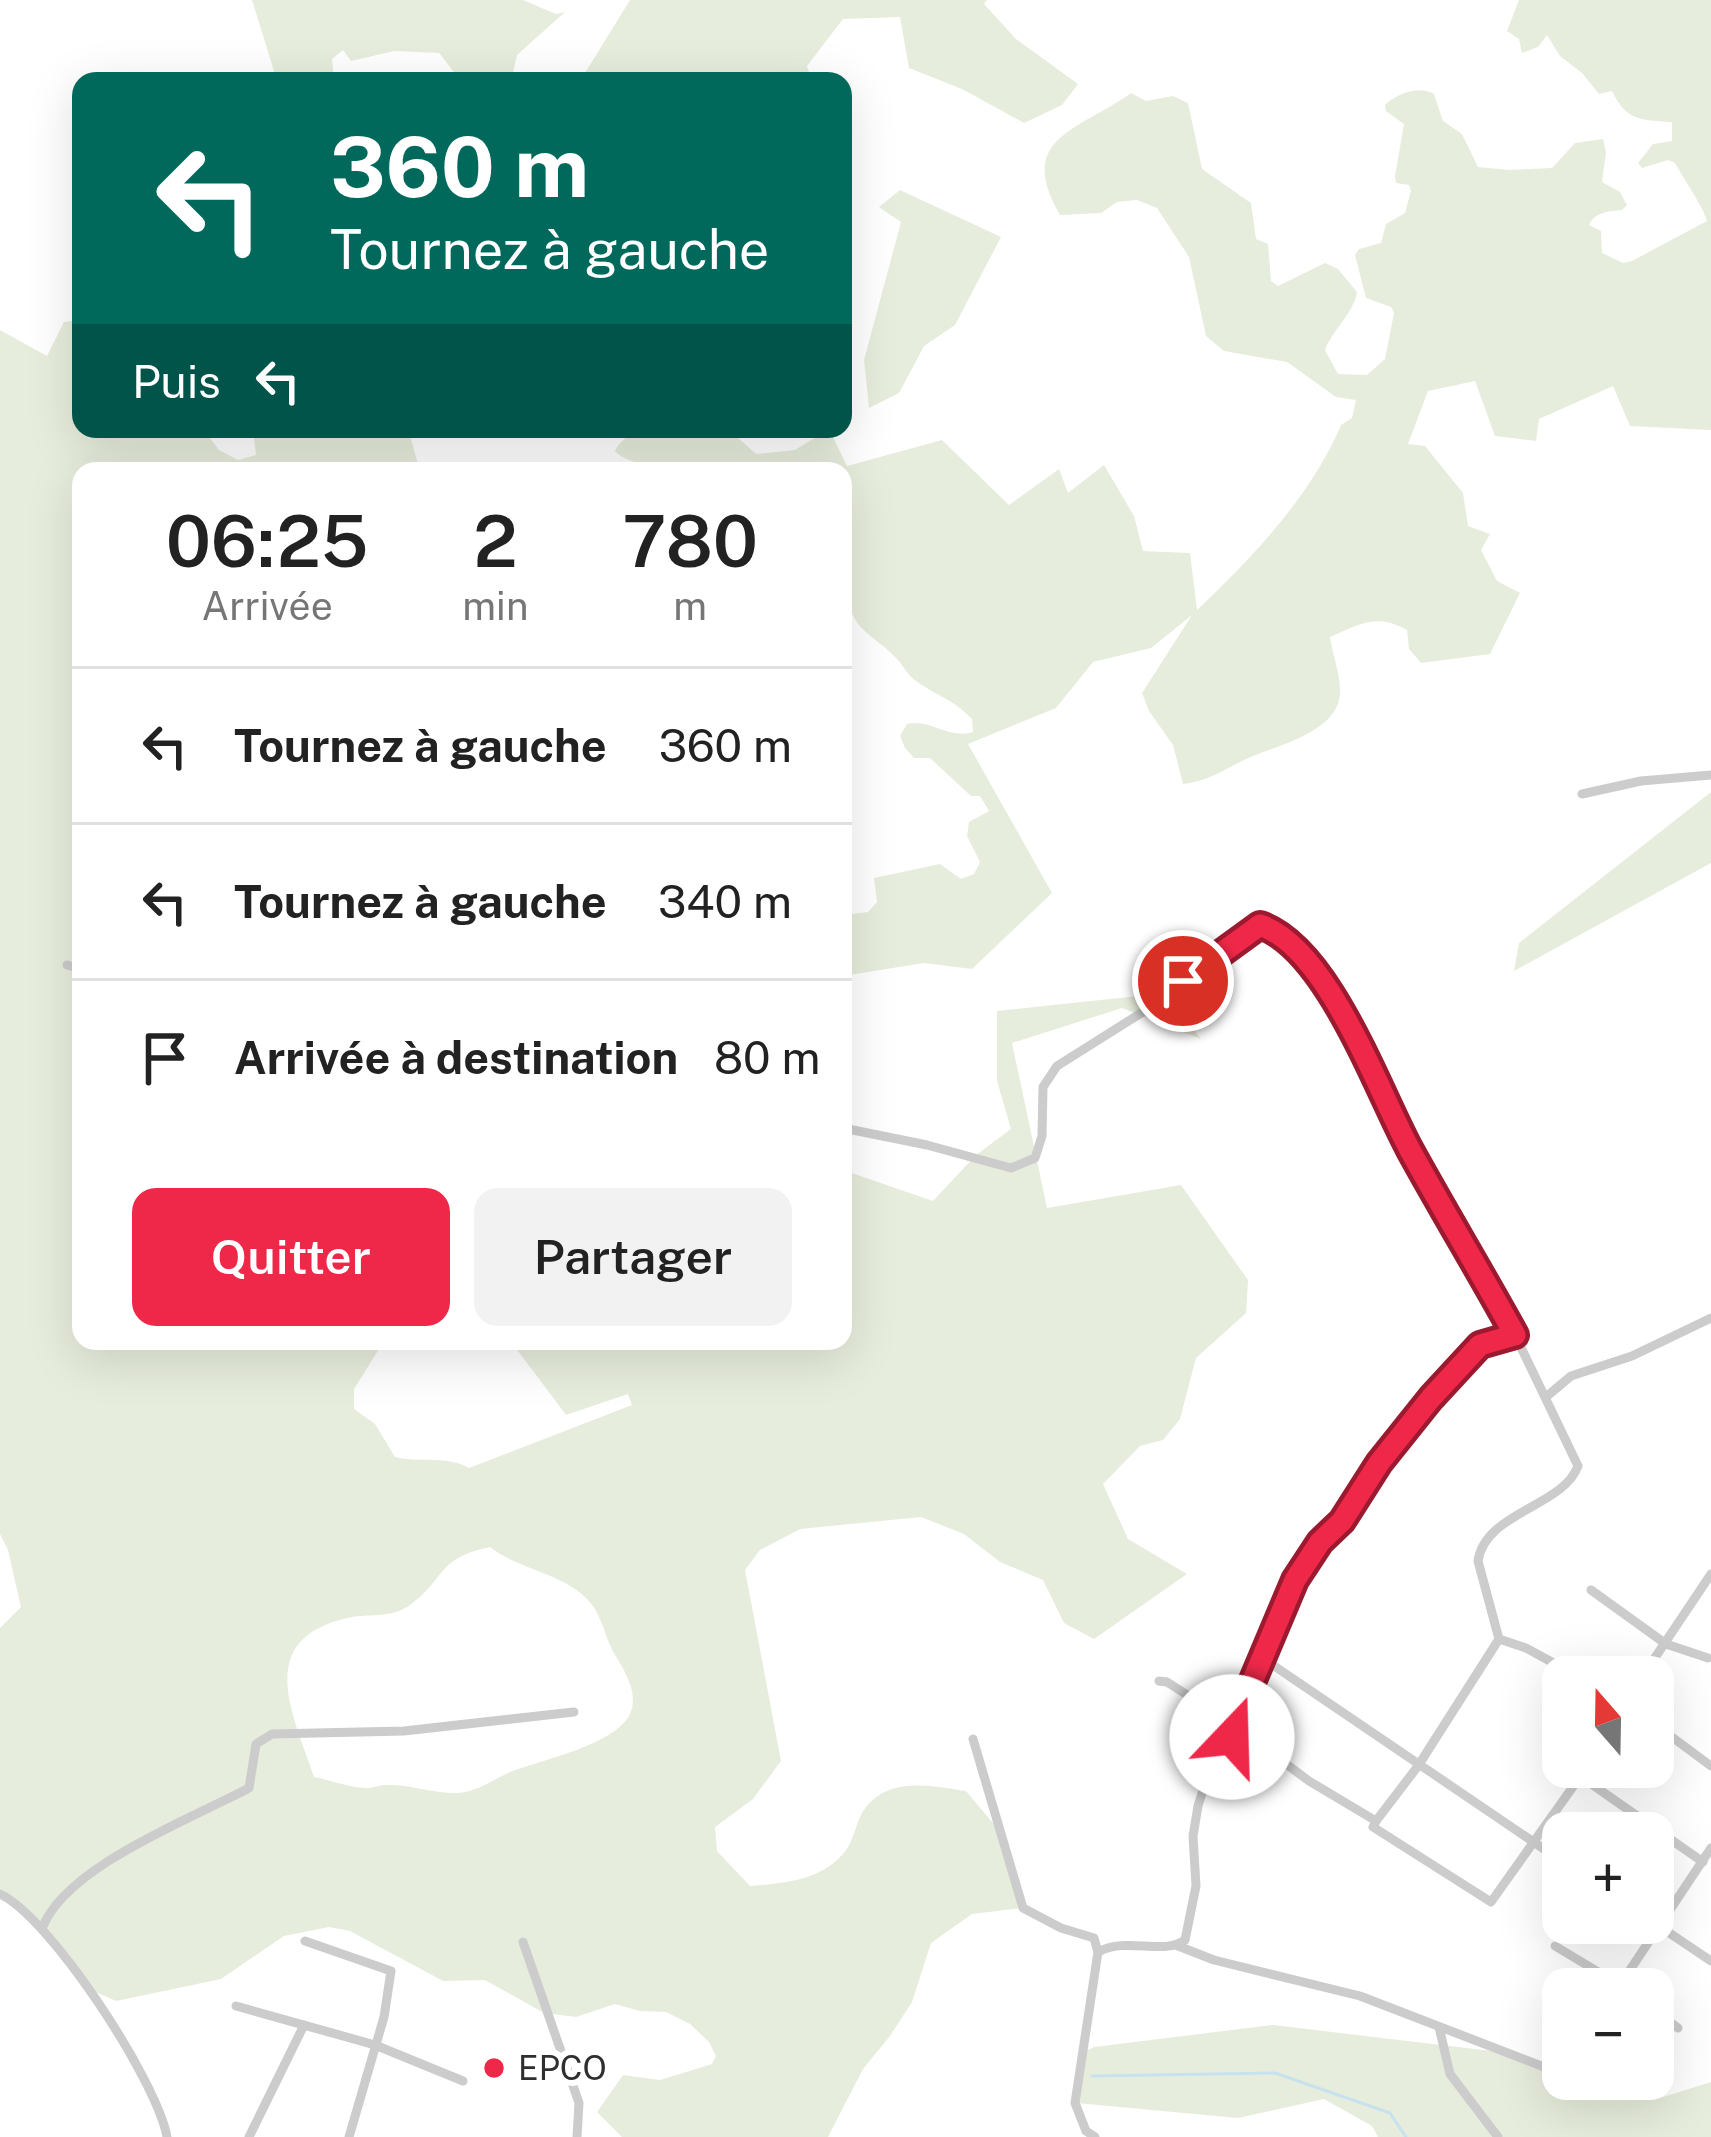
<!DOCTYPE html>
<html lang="fr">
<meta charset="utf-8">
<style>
body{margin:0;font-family:"Public Sans",sans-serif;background:#f2f2f2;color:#222;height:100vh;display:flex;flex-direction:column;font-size:45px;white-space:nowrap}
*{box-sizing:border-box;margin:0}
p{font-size:39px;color:#767676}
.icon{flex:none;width:66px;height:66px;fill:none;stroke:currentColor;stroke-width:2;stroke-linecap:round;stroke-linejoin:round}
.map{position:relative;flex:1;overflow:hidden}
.drawer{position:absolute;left:72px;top:462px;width:780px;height:888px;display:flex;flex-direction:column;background:#fff;border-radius:24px;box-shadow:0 12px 48px #0002}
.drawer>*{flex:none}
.top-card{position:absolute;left:72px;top:72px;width:780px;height:366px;border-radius:24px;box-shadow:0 12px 48px #0002;background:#00695c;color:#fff;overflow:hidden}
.needle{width:78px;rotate:340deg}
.controls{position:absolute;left:1542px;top:1656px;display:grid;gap:24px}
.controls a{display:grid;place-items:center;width:132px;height:132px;border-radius:24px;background:#fff;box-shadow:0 12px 48px #0002;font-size:60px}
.pin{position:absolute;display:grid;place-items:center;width:102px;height:102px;color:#fff;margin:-51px;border:6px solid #fff;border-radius:50%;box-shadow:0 3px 12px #0007}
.me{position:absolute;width:132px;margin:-66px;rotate:21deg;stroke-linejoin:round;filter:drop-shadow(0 0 9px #0008)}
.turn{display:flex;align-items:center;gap:42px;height:252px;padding:0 60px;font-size:54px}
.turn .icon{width:156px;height:156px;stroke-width:2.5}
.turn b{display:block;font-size:84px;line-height:102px}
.then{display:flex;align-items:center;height:114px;padding:0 60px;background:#0003;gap:24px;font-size:45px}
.eta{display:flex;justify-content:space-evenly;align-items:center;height:204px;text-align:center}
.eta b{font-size:72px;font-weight:600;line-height:84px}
.button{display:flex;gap:24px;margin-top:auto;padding:24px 60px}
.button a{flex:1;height:138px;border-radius:24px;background:#ef2849;color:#fff;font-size:48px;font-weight:600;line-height:138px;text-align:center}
.button a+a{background:#f2f2f2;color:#222}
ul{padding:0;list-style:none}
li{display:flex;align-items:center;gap:36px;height:156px;padding:0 60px;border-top:3px solid #e0e0e0}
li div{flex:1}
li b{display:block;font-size:45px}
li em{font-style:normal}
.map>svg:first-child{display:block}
.green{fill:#e7eddc;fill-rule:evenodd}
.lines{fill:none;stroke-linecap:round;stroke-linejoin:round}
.stream{stroke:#c7e2ee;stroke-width:3}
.street{stroke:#ccc;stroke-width:9}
.route-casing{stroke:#9b1a2f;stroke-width:30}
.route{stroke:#ef2849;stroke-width:21}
.poi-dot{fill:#ef2849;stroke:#fff;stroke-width:4.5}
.labels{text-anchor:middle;stroke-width:12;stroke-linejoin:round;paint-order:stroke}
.poi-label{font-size:33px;fill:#2f2f2f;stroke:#fff;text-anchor:start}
</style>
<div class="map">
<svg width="1711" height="2137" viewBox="0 0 1711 2137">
<rect width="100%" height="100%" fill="#fff"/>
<g class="green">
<polygon points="252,0 523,0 556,14 565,12 517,55 511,81 461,81 439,53 394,51 351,61 343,50 332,59 334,81 277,81"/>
<polygon points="630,0 987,0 984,4 1016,39 1078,84 1062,105 1024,123 962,89 909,68 900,17 843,19 807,66 812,81 580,81"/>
<path d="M1519,0h192v430l-81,-4 -17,-40 -74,33 -3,22 -41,-5 -20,-55 -47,10 -20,53 17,2 38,47 5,33 22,8 -9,16 16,31 23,12 -30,61 -69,9 -12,-14 -2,-19c-31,-17 -46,-6 -77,7 2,17 11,38 10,56 -2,41 -67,53 -96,67 -22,11 -36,21 -61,24l-10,-39 -24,-34 -7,-18 50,-78 -41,33 -58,14 -37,46 -88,36 84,149 -80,76 -48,-6 -81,13v-61l25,-3 9,-10 -3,-24 66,-14 21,15 13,-5 6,-12 -13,-26 2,-14 20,-11 -9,-15h-9l-41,-38h-16l-9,-10 -5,-12 7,-12c24,-6 42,16 66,8l-1,-13c-19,-20 -35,-23 -56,-38 -8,-5 -12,-15 -19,-22 -19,-22 -54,-32 -45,-67l-9,1v-122c-45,0 -202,10 -228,-20 16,-35 80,-22 113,-22l28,25 39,-4 34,-21 18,37 95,-26 67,65 50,-36 9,24 36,-28 30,51 9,35 47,2 7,57c55,-52 114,-114 144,-185l11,-7 4,-18 -20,-3 -49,-35 -63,-11 -18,-15 -17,-79 -32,-49 -20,-8 -20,2 -16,11 -41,2c-45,-77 18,-84 71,-122l15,8 27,-5 15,7 14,66 49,34 5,36 12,5 3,37 7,5 47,-23 13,6 19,23c-3,21 -24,37 -32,58l13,24 29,1 18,-16 9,-46 -3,-6 -25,-9 -11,-43 4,-6 22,-6 5,-19 19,-11 6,-22 -2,-6 -13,-2 -1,-7 9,-52 -18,-13 -1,-6c12,-12 34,-20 49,-11l9,27 19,13 16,33 32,3 42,-2 23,-25 28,-4 3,13 -4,30 18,10 7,13 -5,5c-13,1 -27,2 -33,15l12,6 1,22 21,10 9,-2 75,-40c-3,-13 -24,-43 -32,-58l-7,-3 -26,8 -4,-5 15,-19 19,-3v-19c-31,-2 -46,-1 -60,-31l-13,3 -17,-21 -22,-17 -13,-21 -9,12 -16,6 -3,-14 -12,-8z"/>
<polygon points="900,190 1001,237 955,325 924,346 899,393 869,408 864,360 901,222 879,207"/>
<path d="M81,320v109h122l16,21 19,10 18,-5 -3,-26h155l12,42h-339v870h303l-30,48v20l21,15 20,33c25,6 52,-2 74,11l163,-63 -4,-11 -62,21 -51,-68 12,-6h316v-171l90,31 43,-46 35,-26 -14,-48v-70l169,-18 35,46 -79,-31 -110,35 35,165 134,-23 67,95 -2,33 -50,45 -16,61 -17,21 -23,6 -37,38 25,55 59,35 -93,65 -30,-16 -21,-43 -43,-18 -36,-28 -43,-17 -121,12 -40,21 -15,20 36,191 -28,38 -38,28 2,24 33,35c34,-3 73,-5 96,-36 9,-12 10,-31 20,-43 25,-31 67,-21 100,-16l32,38 25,79 -51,6 -41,29 -19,59 -22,34 -27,33 -35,68h-206l-25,-25 26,-37 37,5 52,-16 4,-8 -7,-14 -19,-18 -24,-12 -26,-1 -25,-7 -39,13 -32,-4 -59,-33 -42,1 -93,-50 -21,-4 -45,9 -63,43 -105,22 -27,-12 -26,-37 -63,-58v-266l21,-21 -13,-57 -8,-16v-1204l47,26 17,-34zM490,1547c30,23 69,25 96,51 16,15 18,38 29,57 10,16 24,39 15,59 -16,32 -91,46 -122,59 -18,8 -29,18 -50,20 -25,1 -48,-9 -72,-8 -7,0 -12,3 -19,3 -16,0 -37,-8 -53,-11 -21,-63 -61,-137 33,-159 21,-5 44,1 63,-13 38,-28 25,-46 80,-58z"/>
<polygon points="1711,792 1711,863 1514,971 1519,943"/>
<polygon points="1273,2025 1517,2054 1583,2088 1660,2098 1711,2082 1711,2137 1378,2137 1372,2126 1324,2099 1238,2118 1076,2103 1082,2053 1094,2047"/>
</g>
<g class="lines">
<polyline class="stream" points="1092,2076 1275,2073 1390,2113 1406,2137"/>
<g class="street">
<polyline points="1582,794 1641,781 1711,775"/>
<polyline points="67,965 81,969"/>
<path d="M843,1128l84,17 84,23 24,-10 7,-22 1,-49 14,-21 89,-56 114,-86c68,25 117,165 150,226 33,63 71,123 105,185l-35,10 -49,53 -52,65 -37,58 -22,21 -25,37 -31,80 299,203"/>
<polyline points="1546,1397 1571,1376 1632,1356 1711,1318"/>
<polyline points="1591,1590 1666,1644 1708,1658"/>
<polyline points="1499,1639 1526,1648 1579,1677"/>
<path d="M1264,1659l-30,66 75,56 67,40 42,-55 81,-127 -21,-78c7,-49 85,-54 100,-95l-63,-131"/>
<polyline points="1642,1677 1711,1574"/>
<polyline points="1653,1723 1711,1766"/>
<polyline points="973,1739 1023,1908 1061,1928 1094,1938 1098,1952 1075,2103 1086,2131 1095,2137"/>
<polyline points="1580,1776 1703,1862"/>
<polyline points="1376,1821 1373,1827 1491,1902 1587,1767"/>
<path d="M0,1894c51,24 157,187 167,243"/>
<polyline points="1653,1922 1711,1961"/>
<path d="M42,1929c22,-62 149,-110 207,-141l7,-44 16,-10 132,-3 170,-19"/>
<polyline points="305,1941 391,1971 384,2017 349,2137"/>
<polyline points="523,1942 579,2103 577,2137"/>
<polyline points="1178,1946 1214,1960 1360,1996 1552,2070 1563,2070"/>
<polyline points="1555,1946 1620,1985 1617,1989"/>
<path d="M1098,1952c29,-16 65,4 87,-12l11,-54 -3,-50 5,-30 9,-29 25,-40 2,-12 -67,-43 -8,-1"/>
<polyline points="1626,1989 1620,1985 1711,1848"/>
<polyline points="236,2006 375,2045 463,2081"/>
<polyline points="1653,2009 1678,2028"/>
<polyline points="1439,2027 1450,2074 1498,2137"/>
<polyline points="249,2137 304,2025"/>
</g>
</g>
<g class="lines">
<defs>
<path id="route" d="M1183,981l77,-56c68,23 117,164 150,225 34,62 71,123 105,185l-35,10 -49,53 -52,65 -37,58 -22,21 -25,38 -61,145 -2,12"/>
</defs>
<use href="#route" class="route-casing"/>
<use href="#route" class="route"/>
</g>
<circle class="poi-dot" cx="494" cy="2068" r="12"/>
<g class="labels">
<g class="poi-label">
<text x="518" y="2080">EPCO</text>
</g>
</g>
</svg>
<div class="controls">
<a><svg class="needle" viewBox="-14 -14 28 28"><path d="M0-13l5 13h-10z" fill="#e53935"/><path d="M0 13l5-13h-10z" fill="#767676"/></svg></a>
<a>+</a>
<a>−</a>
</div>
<div class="pin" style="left:1183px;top:981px;background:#d93025"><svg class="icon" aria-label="arrive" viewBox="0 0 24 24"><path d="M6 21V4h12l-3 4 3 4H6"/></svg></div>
<svg class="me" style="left:1232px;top:1737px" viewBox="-20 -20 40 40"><circle r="19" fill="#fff"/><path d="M0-13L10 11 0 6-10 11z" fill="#ef2849"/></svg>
<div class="top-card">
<div class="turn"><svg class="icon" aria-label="left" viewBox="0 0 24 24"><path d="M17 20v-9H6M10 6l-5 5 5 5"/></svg><div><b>360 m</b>Tournez à gauche</div></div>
<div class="then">Puis<svg class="icon" aria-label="left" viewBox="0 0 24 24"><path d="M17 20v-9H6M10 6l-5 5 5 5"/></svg></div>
</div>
<section class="drawer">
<div class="eta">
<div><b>06:25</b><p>Arrivée</p></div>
<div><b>2</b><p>min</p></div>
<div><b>780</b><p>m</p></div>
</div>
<ul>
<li><svg class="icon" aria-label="left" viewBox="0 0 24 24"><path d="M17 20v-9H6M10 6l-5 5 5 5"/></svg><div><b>Tournez à gauche</b></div><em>360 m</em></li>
<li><svg class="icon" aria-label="left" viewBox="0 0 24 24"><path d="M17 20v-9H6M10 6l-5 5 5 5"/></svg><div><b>Tournez à gauche</b></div><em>340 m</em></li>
<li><svg class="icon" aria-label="arrive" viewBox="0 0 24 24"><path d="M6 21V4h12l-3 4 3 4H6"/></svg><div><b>Arrivée à destination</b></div><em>80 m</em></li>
</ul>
<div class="button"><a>Quitter</a><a>Partager</a></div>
</section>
</div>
